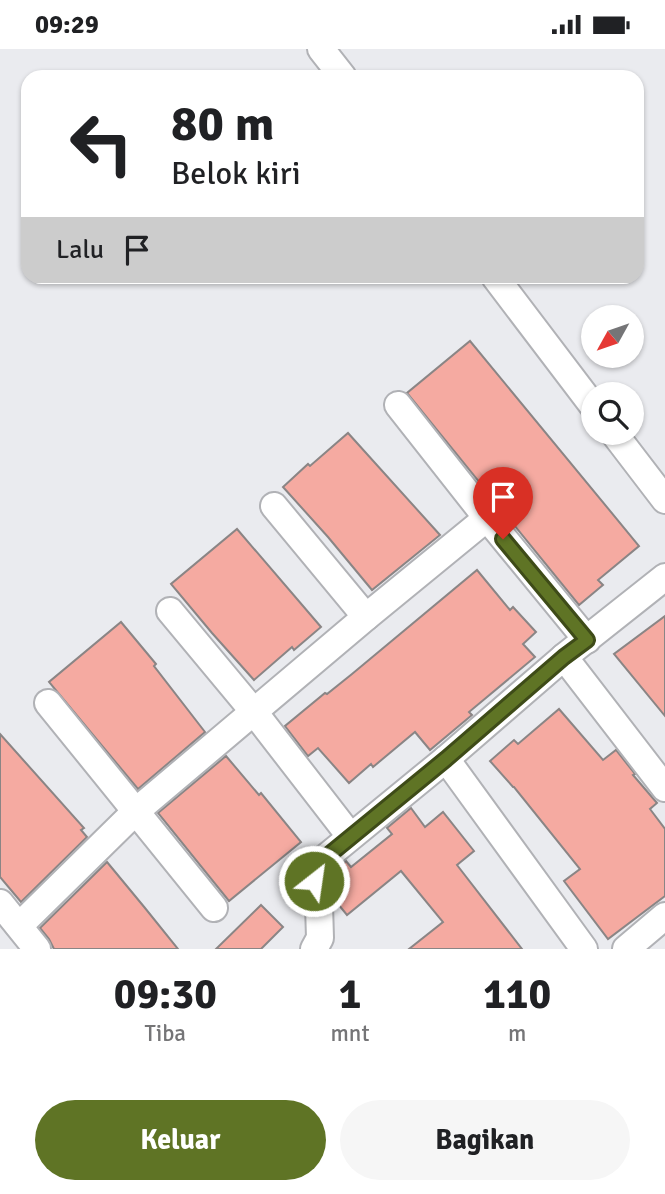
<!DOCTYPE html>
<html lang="id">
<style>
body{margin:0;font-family:Signika,sans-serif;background:#f6f6f6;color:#202124;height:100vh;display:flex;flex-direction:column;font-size:26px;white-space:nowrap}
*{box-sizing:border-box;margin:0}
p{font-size:23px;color:#757577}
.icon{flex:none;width:38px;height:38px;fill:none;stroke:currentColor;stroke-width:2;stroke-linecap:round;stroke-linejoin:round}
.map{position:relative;height:900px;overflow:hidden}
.side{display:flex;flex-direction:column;background:#fff;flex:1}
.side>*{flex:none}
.banner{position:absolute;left:21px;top:21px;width:623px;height:214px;border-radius:21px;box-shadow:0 2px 5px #0004;background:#fff;color:#202124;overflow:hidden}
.needle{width:46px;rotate:230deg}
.buttons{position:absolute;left:581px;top:256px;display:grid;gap:14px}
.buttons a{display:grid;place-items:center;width:63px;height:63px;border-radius:50%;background:#fff;box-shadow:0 2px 5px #0004;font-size:35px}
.pin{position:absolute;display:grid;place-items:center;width:60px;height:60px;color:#fff;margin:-72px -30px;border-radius:50% 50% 50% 0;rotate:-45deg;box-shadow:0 0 7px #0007}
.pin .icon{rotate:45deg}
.me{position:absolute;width:77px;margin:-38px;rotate:30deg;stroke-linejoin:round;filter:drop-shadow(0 0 5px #0008)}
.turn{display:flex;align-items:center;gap:24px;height:147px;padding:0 35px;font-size:32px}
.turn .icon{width:91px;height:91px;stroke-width:2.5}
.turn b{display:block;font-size:49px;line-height:60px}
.then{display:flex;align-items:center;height:66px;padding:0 35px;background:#0003;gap:14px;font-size:26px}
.eta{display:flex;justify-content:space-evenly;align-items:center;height:119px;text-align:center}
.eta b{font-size:42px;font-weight:700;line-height:49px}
.primary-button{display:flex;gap:14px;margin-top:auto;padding:14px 35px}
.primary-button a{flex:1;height:80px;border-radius:42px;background:#5f7425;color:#fff;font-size:28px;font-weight:700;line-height:80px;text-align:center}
.primary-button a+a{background:#f6f6f6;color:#202124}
.status{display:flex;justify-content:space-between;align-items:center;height:49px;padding:0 35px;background:#fff;direction:ltr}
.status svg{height:19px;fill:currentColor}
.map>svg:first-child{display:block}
.building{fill:#f5aaa1;stroke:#8a8585;stroke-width:2}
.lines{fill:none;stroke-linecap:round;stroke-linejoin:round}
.street-casing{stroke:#b1b2b6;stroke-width:30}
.street{stroke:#fff;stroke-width:26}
.route-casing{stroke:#3e4b18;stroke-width:18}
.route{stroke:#5f7425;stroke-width:12}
</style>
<div class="status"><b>09:29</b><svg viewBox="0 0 49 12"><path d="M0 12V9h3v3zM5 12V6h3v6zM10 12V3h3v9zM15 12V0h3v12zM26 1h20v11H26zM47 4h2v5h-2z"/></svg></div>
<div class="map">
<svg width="665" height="900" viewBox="0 0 665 900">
<rect width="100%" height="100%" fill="#eaebef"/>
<g class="building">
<polygon points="470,292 639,497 598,531 603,536 579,556 407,344"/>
<polygon points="348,384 440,486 372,541 328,488 283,438 308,415 310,417"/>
<polygon points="237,480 321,578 294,601 292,598 254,631 212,584 171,535"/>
<polygon points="477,521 510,561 513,558 536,583 523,595 535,608 469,663 472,666 430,701 415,683 373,718 371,715 349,734 318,699 308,707 285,677 325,644 327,645 352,625"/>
<polygon points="665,567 665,667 614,605"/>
<polygon points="121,573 156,615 154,617 205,683 138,740 49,633"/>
<polygon points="559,660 603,711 616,701 635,725 633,726 657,754 650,760 665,780 665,847 608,890 564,832 580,820 514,738 513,738 490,712 514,691 518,695"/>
<polygon points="0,685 84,779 81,781 87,788 21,853 0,828"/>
<polygon points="226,707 259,746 261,744 301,793 229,852 158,764"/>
<polygon points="411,759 425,778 443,763 474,802 457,816 522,900 409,900 443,873 401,822 347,866 334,850 330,830 331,825 346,812 351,818 392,785 387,779"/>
<polygon points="107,813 145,859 178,900 54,900 49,890 40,879"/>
<polygon points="261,856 283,878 261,900 216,900"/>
</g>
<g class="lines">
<defs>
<g id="street">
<polyline points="321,0 343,28"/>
<polyline points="495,228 593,357"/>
<polyline points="398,356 487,469 587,591"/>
<polyline points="613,383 665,451"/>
<polyline points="274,457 366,568"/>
<polyline points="665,528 564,608 665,739"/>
<polyline points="170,562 254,663 350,787"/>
<polyline points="48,654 214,859"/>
<polyline points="446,710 584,900"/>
<polyline points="0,854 37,900"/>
<polyline points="19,877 135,763 366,568 487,469"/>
<polyline points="314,900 320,889 319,856 314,832 314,822 319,814 446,710 564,608"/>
<polyline points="626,900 665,867"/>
</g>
</defs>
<use href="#street" class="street-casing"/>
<use href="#street" class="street"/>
</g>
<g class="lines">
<defs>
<polyline id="route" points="314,832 314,822 319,814 446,710 564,608 587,591 503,490"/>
</defs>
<use href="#route" class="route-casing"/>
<use href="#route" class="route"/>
</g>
</svg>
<div class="buttons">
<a><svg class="needle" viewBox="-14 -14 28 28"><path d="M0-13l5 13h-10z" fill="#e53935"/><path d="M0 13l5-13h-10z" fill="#757577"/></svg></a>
<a><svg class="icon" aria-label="search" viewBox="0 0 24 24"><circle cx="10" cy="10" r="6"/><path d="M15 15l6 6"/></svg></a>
</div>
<div class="pin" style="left:503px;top:490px;background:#d93025"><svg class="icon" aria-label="arrive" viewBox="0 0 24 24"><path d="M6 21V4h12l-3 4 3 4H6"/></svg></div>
<svg class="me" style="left:314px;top:832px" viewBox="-20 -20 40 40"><circle r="17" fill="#5f7425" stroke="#fff" stroke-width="3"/><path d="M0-11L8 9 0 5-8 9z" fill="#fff"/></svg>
<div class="banner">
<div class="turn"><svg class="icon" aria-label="left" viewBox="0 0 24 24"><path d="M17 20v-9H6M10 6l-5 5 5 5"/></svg><div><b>80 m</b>Belok kiri</div></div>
<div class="then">Lalu<svg class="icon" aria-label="arrive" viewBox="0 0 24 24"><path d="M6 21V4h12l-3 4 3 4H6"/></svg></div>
</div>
</div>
<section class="side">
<div class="eta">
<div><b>09:30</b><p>Tiba</p></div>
<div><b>1</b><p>mnt</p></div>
<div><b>110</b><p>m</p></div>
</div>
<div class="primary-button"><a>Keluar</a><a>Bagikan</a></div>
</section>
